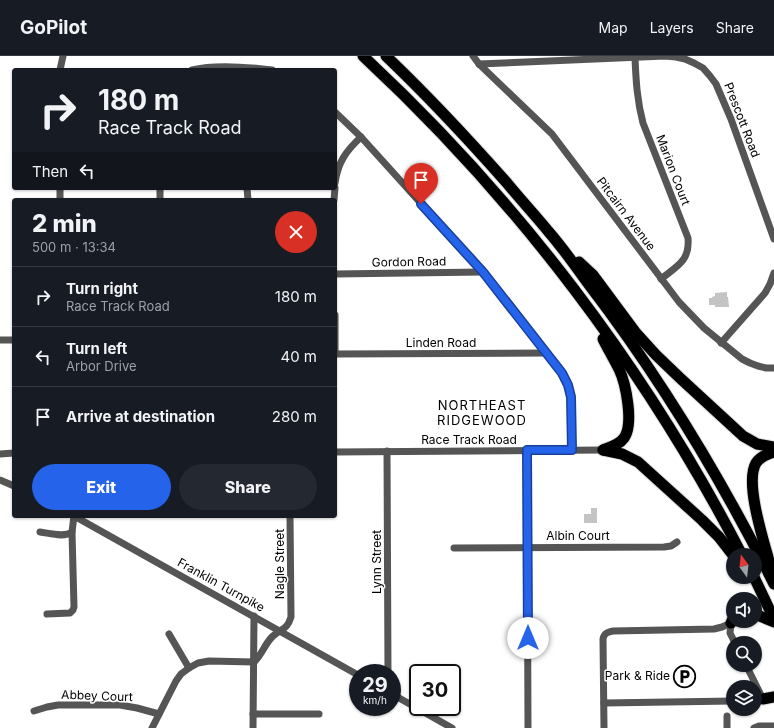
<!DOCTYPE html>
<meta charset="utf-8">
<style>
body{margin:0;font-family:Inter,sans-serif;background:#242831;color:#f1f3f6;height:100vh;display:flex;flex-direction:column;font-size:15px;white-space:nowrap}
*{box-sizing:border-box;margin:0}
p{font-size:13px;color:#9ea1a6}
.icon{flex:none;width:22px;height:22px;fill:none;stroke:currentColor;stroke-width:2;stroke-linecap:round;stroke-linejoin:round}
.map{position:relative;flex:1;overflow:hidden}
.sheet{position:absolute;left:12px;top:142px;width:325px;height:320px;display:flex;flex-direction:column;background:#171b24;border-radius:4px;box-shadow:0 1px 3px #0004}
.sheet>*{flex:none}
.guide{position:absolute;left:12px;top:12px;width:325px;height:122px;border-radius:4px;box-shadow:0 1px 3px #0004;background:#171b24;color:#f1f3f6;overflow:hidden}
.needle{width:26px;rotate:345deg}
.controls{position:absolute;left:726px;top:492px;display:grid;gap:8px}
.controls a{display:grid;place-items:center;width:36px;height:36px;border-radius:50%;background:#171b24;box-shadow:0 1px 3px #0004;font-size:20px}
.speed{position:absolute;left:349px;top:608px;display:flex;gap:8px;font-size:20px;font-weight:700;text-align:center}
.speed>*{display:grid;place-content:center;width:52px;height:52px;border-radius:50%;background:#171b24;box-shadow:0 1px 3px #0004;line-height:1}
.speed small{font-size:10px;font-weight:400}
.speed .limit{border:2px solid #111;border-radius:6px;background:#fff;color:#111}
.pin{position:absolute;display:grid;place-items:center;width:34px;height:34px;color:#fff;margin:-41px -17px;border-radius:50% 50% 50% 0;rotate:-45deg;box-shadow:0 0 4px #0007}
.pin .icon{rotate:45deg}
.me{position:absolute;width:44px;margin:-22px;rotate:0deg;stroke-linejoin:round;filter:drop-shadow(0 0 3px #0008)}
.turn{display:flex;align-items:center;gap:14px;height:84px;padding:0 20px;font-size:18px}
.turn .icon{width:52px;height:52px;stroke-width:2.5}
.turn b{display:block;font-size:28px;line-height:34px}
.then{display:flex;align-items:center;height:38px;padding:0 20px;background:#0003;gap:8px;font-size:15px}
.round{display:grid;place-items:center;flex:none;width:42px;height:42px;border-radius:21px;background:#242831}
.head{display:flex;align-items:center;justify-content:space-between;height:68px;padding:0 20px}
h1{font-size:24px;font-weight:800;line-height:30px}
.action{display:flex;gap:8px;margin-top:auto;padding:8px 20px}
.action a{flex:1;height:46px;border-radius:24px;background:#2563eb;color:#fff;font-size:16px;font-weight:800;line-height:46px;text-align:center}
.action a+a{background:#242831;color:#f1f3f6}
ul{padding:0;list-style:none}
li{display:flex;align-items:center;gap:12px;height:60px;padding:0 20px;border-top:1px solid #363941}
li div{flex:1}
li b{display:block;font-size:15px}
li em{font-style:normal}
header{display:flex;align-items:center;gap:24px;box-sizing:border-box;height:56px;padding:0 20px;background:#171b24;border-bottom:1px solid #363941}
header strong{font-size:19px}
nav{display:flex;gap:22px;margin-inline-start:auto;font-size:14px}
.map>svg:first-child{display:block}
.building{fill:#c4c4c4}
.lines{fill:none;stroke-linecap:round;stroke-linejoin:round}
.highway-casing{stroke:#dbdbdb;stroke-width:13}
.minor{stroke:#555;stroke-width:7}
.highway{stroke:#000;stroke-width:11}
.route-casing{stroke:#184099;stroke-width:10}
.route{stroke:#2563eb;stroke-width:7}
.labels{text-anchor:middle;stroke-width:3;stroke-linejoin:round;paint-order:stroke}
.street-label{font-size:12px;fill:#000;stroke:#fff}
.poi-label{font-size:12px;fill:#000;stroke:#fff;text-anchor:end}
.neighbourhood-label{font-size:13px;letter-spacing:1px;fill:#000;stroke:#fff}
</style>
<header>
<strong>GoPilot</strong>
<nav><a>Map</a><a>Layers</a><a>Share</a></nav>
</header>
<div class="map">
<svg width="774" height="672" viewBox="0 0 774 672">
<rect width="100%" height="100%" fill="#fff"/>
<g class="building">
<polygon points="727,236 727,241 728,241 729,251 715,251 715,249 709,249 709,242 712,242 712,241 715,240 715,237"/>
<polygon points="591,452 597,452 597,467 584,467 584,458 591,458"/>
</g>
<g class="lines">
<defs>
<g id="highway">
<path d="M363,0c154,143 283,313 379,499"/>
<path d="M386,0c42,40 82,83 121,127 13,16 27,31 41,48 15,17 28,36 42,55 71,93 132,194 184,298"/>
<polyline points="579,206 593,219 636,277 656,299 680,322 743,380 757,388 774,391"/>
<path d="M603,394c7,-3 16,-5 21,-12 10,-14 2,-54 -5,-69 -5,-10 -11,-20 -16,-30"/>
<polyline points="603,394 622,398 638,406 702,464 719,481 733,499"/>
<path d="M771,512c-6,-23 -27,-85 -15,-105 4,-6 11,-9 18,-11"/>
<polyline points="754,521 774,563"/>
<polyline points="755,558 774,566"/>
<polyline points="731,567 733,563"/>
<polyline points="763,643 774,641"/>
</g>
</defs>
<use href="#highway" class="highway-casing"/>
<g class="minor">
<polyline points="473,0 479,8 552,78 679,246 704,272 742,303 750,307 758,310 766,312 774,312"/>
<path d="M635,2c1,23 2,42 8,65l45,115c2,23 -11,28 -27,41"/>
<polyline points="479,8 665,0 676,1 685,3 694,7 703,12 710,20 716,28 731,63 774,183"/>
<polyline points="60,14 63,0"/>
<path d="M192,14c23,-6 56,-3 80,0"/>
<polyline points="335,56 361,81 483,216 562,317 568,329 571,341 572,394"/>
<path d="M335,127c3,-21 11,-32 26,-46"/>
<polyline points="60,132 60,144"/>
<polyline points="160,132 160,144"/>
<polyline points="247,132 248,144"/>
<polyline points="334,144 335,132"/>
<polyline points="335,218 483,216"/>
<polyline points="335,259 335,298"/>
<polyline points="0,284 14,284"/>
<polyline points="721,287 765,237 770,228 774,217"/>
<polyline points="335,298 546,297"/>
<polyline points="527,394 528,672"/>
<polyline points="387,395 388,617"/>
<polyline points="335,396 603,394"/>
<polyline points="0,398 14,397"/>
<polyline points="0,424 14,430"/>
<polyline points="74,460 358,619"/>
<path d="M40,476c9,1 24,6 32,0l2,-16"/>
<polyline points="454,492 664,491 671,490 677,486"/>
<polyline points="47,558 70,557 73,554 74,551 72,476"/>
<polyline points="731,567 730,577 735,587"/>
<polyline points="169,578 189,612"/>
<path d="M254,606c8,-7 11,-19 19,-26 9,-8 14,-6 18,-19l-1,-101"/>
<polyline points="746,609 763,643 755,644"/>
<polyline points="392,638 452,672"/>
<polyline points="604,647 733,645"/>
<polyline points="34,655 47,651 58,649 120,649 137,652 159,658"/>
<polyline points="253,658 319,658"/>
<polyline points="727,660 727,672"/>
<polyline points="152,672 176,625 181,618 189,612 198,607 209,605 254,606"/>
<polyline points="253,672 254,560"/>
<path d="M604,672l-1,-89c1,-6 5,-7 10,-8l101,-2 8,-2 9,-4"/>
<polyline points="754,672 759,670 774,670"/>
</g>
<use href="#highway" class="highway"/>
</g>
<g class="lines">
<defs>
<polyline id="route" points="421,148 483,216 562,317 568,329 571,341 572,394 527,394 528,582"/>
</defs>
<use href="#route" class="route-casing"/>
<use href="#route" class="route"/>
</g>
<defs>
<symbol id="parking-ring" viewBox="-11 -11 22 22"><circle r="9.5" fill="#fff" stroke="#000" stroke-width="1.5"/><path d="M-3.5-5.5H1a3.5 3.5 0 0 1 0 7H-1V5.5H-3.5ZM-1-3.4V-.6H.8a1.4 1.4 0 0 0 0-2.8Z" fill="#000"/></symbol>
</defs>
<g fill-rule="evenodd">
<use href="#parking-ring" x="672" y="608" width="25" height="25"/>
</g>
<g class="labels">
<g class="street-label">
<text transform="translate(742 64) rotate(69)" y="4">Prescott Road</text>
<text transform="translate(673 114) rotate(69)" y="4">Marion Court</text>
<text transform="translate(626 158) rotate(53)" y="4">Pitcairn Avenue</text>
<text transform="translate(409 206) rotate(-1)" y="4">Gordon Road</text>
<text x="441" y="291">Linden Road</text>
<text x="469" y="388">Race Track Road</text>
<text x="578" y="484">Albin Court</text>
<text transform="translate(377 506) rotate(-90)" y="4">Lynn Street</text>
<text transform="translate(280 508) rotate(-90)" y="4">Nagle Street</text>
<text transform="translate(221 529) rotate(29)" y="4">Franklin Turnpike</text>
<text transform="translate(97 640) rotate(2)" y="4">Abbey Court</text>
</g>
<g class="poi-label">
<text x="670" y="624">Park &amp; Ride</text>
</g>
<g class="neighbourhood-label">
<text x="482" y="354">NORTHEAST<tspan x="482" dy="15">RIDGEWOOD</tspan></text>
</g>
</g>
</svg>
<div class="controls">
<a><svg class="needle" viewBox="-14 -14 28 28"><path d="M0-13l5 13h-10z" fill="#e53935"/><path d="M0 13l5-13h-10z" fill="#9ea1a6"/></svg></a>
<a><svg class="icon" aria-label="sound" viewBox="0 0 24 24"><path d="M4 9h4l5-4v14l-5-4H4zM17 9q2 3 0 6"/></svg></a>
<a><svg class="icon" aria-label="search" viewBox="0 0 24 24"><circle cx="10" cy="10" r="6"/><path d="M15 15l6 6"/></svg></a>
<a><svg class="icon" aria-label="layers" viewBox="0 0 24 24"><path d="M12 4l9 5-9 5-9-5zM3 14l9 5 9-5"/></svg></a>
</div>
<div class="speed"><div>29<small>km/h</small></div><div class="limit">30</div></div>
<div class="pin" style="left:421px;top:148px;background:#d93025"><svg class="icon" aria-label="arrive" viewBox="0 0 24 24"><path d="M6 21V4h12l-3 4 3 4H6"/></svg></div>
<svg class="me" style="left:528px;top:582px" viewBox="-20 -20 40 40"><circle r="19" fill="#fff"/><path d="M0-13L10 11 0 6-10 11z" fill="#2563eb"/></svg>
<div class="guide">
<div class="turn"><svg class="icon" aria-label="right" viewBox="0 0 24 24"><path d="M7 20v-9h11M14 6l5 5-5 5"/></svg><div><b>180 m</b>Race Track Road</div></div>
<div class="then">Then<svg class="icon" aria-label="left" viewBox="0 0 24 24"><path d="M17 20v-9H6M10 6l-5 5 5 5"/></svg></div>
</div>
<section class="sheet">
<div class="head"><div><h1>2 min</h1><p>500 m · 13:34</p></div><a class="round" style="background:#d93025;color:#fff"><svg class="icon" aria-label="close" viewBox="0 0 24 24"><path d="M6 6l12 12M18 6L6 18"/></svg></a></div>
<ul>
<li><svg class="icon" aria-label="right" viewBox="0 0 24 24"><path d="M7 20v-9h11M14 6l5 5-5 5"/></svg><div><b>Turn right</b><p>Race Track Road</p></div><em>180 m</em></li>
<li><svg class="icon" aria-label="left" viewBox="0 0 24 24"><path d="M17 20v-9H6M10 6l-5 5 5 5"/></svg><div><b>Turn left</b><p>Arbor Drive</p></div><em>40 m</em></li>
<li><svg class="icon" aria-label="arrive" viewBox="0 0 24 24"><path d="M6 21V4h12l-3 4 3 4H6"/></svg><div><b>Arrive at destination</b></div><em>280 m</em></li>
</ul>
<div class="action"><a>Exit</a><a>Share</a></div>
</section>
</div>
